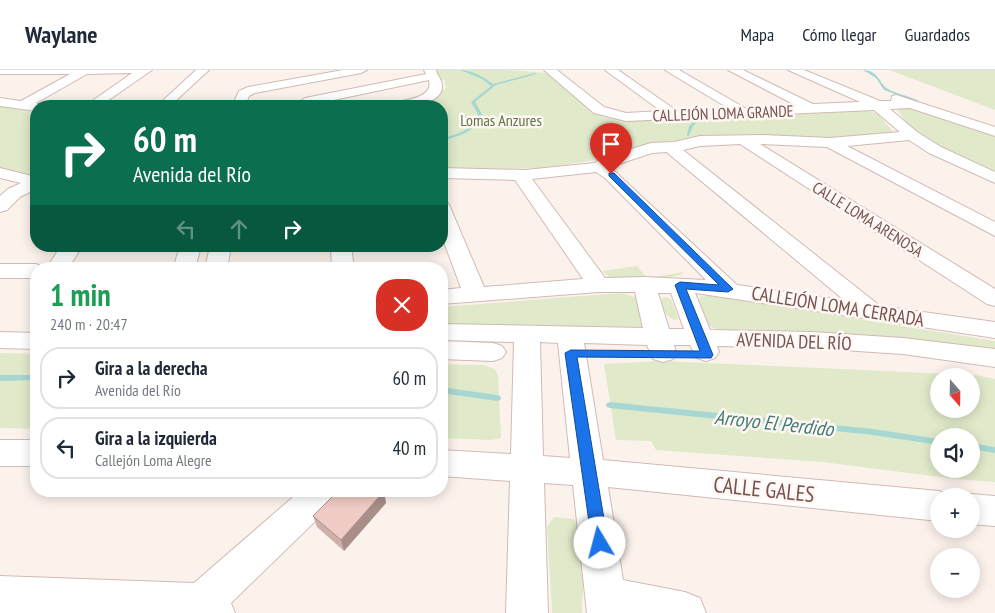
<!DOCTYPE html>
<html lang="es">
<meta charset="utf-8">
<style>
body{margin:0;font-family:"PT Sans Narrow",sans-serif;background:#f6f6f7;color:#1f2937;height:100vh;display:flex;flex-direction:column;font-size:19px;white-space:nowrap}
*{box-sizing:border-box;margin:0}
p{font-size:16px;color:#747a83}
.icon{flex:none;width:28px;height:28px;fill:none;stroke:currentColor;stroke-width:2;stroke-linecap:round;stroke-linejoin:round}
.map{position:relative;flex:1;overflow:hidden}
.side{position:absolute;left:30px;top:192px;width:418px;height:235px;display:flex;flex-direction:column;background:#fff;border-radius:20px;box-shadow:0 2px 12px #0003}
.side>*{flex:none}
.hud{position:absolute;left:30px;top:30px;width:418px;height:152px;border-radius:20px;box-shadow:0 2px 12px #0003;background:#0b6e4f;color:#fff;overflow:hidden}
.needle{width:32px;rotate:160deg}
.controls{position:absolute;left:930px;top:298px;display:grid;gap:10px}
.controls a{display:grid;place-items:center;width:50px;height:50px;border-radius:50%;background:#fff;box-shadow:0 2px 12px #0003;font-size:25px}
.pin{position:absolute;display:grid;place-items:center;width:42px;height:42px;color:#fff;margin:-51px -21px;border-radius:50% 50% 50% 0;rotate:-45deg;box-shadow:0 0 5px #0007}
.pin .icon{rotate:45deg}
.me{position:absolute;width:55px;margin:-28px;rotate:352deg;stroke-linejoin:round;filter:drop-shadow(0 0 4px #0008)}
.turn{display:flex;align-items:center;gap:18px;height:105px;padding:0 20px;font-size:22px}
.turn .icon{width:65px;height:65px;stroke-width:2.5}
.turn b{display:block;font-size:35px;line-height:42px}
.lanes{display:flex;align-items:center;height:48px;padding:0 20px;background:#0003;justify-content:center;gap:25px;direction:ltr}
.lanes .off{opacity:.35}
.round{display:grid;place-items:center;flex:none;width:52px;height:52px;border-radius:20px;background:#f6f6f7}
.headline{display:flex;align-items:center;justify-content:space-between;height:85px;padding:0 20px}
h1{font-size:30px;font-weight:800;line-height:38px;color:#1e9e55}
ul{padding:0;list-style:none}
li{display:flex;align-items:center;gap:15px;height:62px;margin:0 10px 8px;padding:0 10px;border:2px solid #e0e1e3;border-radius:20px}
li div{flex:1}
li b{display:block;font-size:19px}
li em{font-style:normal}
header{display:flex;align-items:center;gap:30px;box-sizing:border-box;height:70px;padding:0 25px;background:#fff;border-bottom:1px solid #e0e1e3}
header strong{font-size:24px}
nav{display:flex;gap:28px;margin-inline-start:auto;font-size:18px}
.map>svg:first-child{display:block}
.green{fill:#e0eaca;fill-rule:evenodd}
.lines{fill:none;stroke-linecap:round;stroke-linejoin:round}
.stream{fill:#a7d7d2;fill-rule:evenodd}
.minor-casing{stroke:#d1bab4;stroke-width:2}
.minor{fill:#fff;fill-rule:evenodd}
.wall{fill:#cfafa9}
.shaded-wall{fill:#a98e8a}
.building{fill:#f1cbc5;stroke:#a98e8a}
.route{fill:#1a73e8;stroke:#114b97}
.labels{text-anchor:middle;stroke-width:5;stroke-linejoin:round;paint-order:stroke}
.far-street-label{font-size:16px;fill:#77534f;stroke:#fef7f3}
.far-park-label{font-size:16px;fill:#607644;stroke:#fef7f3}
.street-label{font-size:19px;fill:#77534f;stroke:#fef7f3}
.water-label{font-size:20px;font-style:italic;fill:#427c76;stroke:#fef7f3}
.near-street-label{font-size:22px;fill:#77534f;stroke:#fef7f3}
</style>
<header>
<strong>Waylane</strong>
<nav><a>Mapa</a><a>Cómo llegar</a><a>Guardados</a></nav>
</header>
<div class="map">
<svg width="995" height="543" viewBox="0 0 995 543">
<rect width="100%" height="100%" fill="#fcf2ec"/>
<g class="green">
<polygon points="435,0 508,0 547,3 603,47 637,50 683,49 839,40 866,41 877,43 895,64 835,69 810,67 706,66 627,81 595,90 545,98 441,100 441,36 410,36 435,27 446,18 444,10 440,10"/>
<polygon points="889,0 995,0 995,40"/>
<polygon points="0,36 36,43 36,106 0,98"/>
<path d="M899,37h7l89,28v38c-34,-16 -78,-29 -97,-63z"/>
<polygon points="637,196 647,208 683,202 683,204 668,208 612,209 602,201"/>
<polygon points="621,223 635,227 646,256 640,260 441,257 441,237"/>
<polygon points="710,225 995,271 995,284 829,263 717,260 708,255 699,231 700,227"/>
<path d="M666,227l5,2 7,19 -2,2c-11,-2 -14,-12 -14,-22z"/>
<polygon points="0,283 36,284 36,359 0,358"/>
<path d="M660,291l315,14 20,4v103l-39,-3 -134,-17 -166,-12 -5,-9 -35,-1 -12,-76zM939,306h32v33h-32zM939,366h32v33h-32z"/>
<polygon points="441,294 483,295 495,299 498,306 501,368 492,370 441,368"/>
<path d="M554,447l20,2c18,25 8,64 8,94h-30l-5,-86z"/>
</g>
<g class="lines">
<g class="stream">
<path d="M460,0c12,0 24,7 33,14l42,-11 1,1 -40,11 -21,17 7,12c-8,19 -22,22 -41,27v-2c17,-6 30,-7 37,-25l-7,-12 20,-16 -9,-7z"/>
<path d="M863,0c17,1 15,13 25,19 9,5 21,7 31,12l-3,1 -32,-12 -8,-12z"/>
<polygon points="698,48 701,49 693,56 689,66 687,66 689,56"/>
<polygon points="0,305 36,305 36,310 0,311"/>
<polygon points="441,317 497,325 500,326 501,328 500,330 497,331 441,323"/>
<polygon points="610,332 873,359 939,369 939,375 873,365 610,338 607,337 606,335 607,333"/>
<polygon points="971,373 995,377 995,383 971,379"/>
</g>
<defs>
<g id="minor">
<polygon points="0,0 152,0 100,36 85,36 132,3 87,4 36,33 42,36 36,36 36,41 0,36 0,28 21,31 70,4 0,4"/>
<polygon points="196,0 209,0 170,36 157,36"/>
<polygon points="343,0 367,0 361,3 255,23 249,26 245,36 232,36 239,21 248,17"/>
<path d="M424,0h12c1,5 6,10 6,15 2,21 -38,22 -51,21l2,-3c12,-3 41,-5 36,-23l-124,26 -6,-4 6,-4 121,-24z"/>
<path d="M544,0h13l47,37 22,6 35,-2 -56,-41h13l59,41 51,-3 -63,-38h14l66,38 50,-3 -67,-35h15l70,34 47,-2 -72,-32h16l76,31h11l1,-5 4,-1 99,32v9l-85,-28 -20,1 27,23 24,15 54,25v11l-66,-30 -20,-13 -62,6 148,76v14l-168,-89 -67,-3 235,145v17l-8,-2 -247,-160 -40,2 -17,4 197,156 115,16v16l-300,-45 15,37 102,2 91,6 92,11v18l-92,-13 -91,-6 -95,-2 2,6 -4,6 -9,3 -9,-3 -7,-13h-16l2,8 -3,6 -10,3 -10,-3 -6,-14 -63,-2 19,117 336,31 13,5h-13v25l-331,-34 15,93 62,12 15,6 6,15h-119l-14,-128 -29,-2 4,130h-42l4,-132 -69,-5v-26l70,4 3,-112 -73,-2v-16l202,4 -8,-36h-37l-157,12v-14l20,-2 -20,-54v-33l7,2 2,4 34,80 99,-8 -68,-99 -74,-2v-10l84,2 70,-7 7,-5 49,-15 23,-1 26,-6 63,-1 67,3 70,-6 -26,-22 -248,11 -32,-8zM667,82l3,3 174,145 -107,-15 -127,-118 42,-14zM596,102l9,6 101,102 -62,-3 -39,1 -73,-99zM658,223h13l13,36h-15zM540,272l18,1 12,115 -27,-2z"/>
<polygon points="0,98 36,107 36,119 20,127 7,140 0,142 0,126 8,119 21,113 0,108"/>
<polygon points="61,176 82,176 68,199 46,199"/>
<polygon points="180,176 201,176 195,199 173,199"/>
<polygon points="210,176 231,176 227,199 205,199"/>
<polygon points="331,176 351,176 354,199 332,199"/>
<polygon points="0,194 36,194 46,199 36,199 36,208 0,208"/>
<polygon points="0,262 36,263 36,279 0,278"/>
<polygon points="441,271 493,273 502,276 506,282 502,288 493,291 441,289"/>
<rect x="0" y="370" width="36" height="26"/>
<polygon points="300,421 341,421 336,431 231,533 235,543 0,543 0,506 194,513"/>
<polygon points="971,424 995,426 995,456 971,454 971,426 964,426"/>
</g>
</defs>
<use href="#minor" class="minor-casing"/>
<use href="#minor" class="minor"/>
</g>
<polygon class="wall" points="384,421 386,433 344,481 317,457 313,446"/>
<polygon class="shaded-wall" points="384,421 386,433 344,481 341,470"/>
<polygon class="building" points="384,421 341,470 313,446 334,425 340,422"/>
<polygon class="route" points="609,103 614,103 733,219 728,222 686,219 713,285 711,288 577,287 608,473 605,478 600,480 594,478 592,473 565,283 571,280 700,281 675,215 680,212 719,215 609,106"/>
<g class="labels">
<g class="far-street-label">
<text transform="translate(723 43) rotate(-2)" y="6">CALLEJÓN LOMA GRANDE</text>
<text transform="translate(868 149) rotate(32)" y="6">CALLE LOMA ARENOSA</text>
</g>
<g class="far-park-label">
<text x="501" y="56">Lomas Anzures</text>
</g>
<g class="street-label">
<text transform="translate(838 236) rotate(9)" y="7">CALLEJÓN LOMA CERRADA</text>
<text transform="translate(794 271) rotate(2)" y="7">AVENIDA DEL RÍO</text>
</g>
<g class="water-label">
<text transform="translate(774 353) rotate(6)" y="7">Arroyo El Perdido</text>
</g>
<g class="near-street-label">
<text transform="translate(764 419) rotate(6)" y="8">CALLE GALES</text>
</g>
</g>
</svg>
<div class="controls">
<a><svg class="needle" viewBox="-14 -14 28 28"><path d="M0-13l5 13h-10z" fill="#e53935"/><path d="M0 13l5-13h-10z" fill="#747a83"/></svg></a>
<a><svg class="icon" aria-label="sound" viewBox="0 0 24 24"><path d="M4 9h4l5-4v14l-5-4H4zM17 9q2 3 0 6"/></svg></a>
<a>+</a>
<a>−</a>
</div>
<div class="pin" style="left:611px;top:104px;background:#d93025"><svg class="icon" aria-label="arrive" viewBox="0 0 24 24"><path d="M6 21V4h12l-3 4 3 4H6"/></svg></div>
<svg class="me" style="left:600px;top:473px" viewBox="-20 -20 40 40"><circle r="19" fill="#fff"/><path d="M0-13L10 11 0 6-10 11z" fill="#1a73e8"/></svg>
<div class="hud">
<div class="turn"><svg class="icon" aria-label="right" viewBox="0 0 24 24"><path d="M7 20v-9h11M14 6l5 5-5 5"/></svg><div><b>60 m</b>Avenida del Río</div></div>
<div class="lanes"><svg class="icon off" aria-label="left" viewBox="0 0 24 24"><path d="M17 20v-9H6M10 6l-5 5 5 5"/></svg><svg class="icon off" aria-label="ahead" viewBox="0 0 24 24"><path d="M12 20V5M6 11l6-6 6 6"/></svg><svg class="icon" aria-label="right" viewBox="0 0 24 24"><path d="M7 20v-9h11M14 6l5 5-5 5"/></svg></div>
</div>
<section class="side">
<div class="headline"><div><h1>1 min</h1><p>240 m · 20:47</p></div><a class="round" style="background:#d93025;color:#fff"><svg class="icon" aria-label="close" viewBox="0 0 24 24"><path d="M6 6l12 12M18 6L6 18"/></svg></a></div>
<ul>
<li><svg class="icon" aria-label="right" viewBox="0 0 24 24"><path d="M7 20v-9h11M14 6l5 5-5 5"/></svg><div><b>Gira a la derecha</b><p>Avenida del Río</p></div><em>60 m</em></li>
<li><svg class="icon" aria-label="left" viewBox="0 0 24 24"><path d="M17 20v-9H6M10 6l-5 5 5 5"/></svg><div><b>Gira a la izquierda</b><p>Callejón Loma Alegre</p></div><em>40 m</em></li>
</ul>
</section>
</div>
